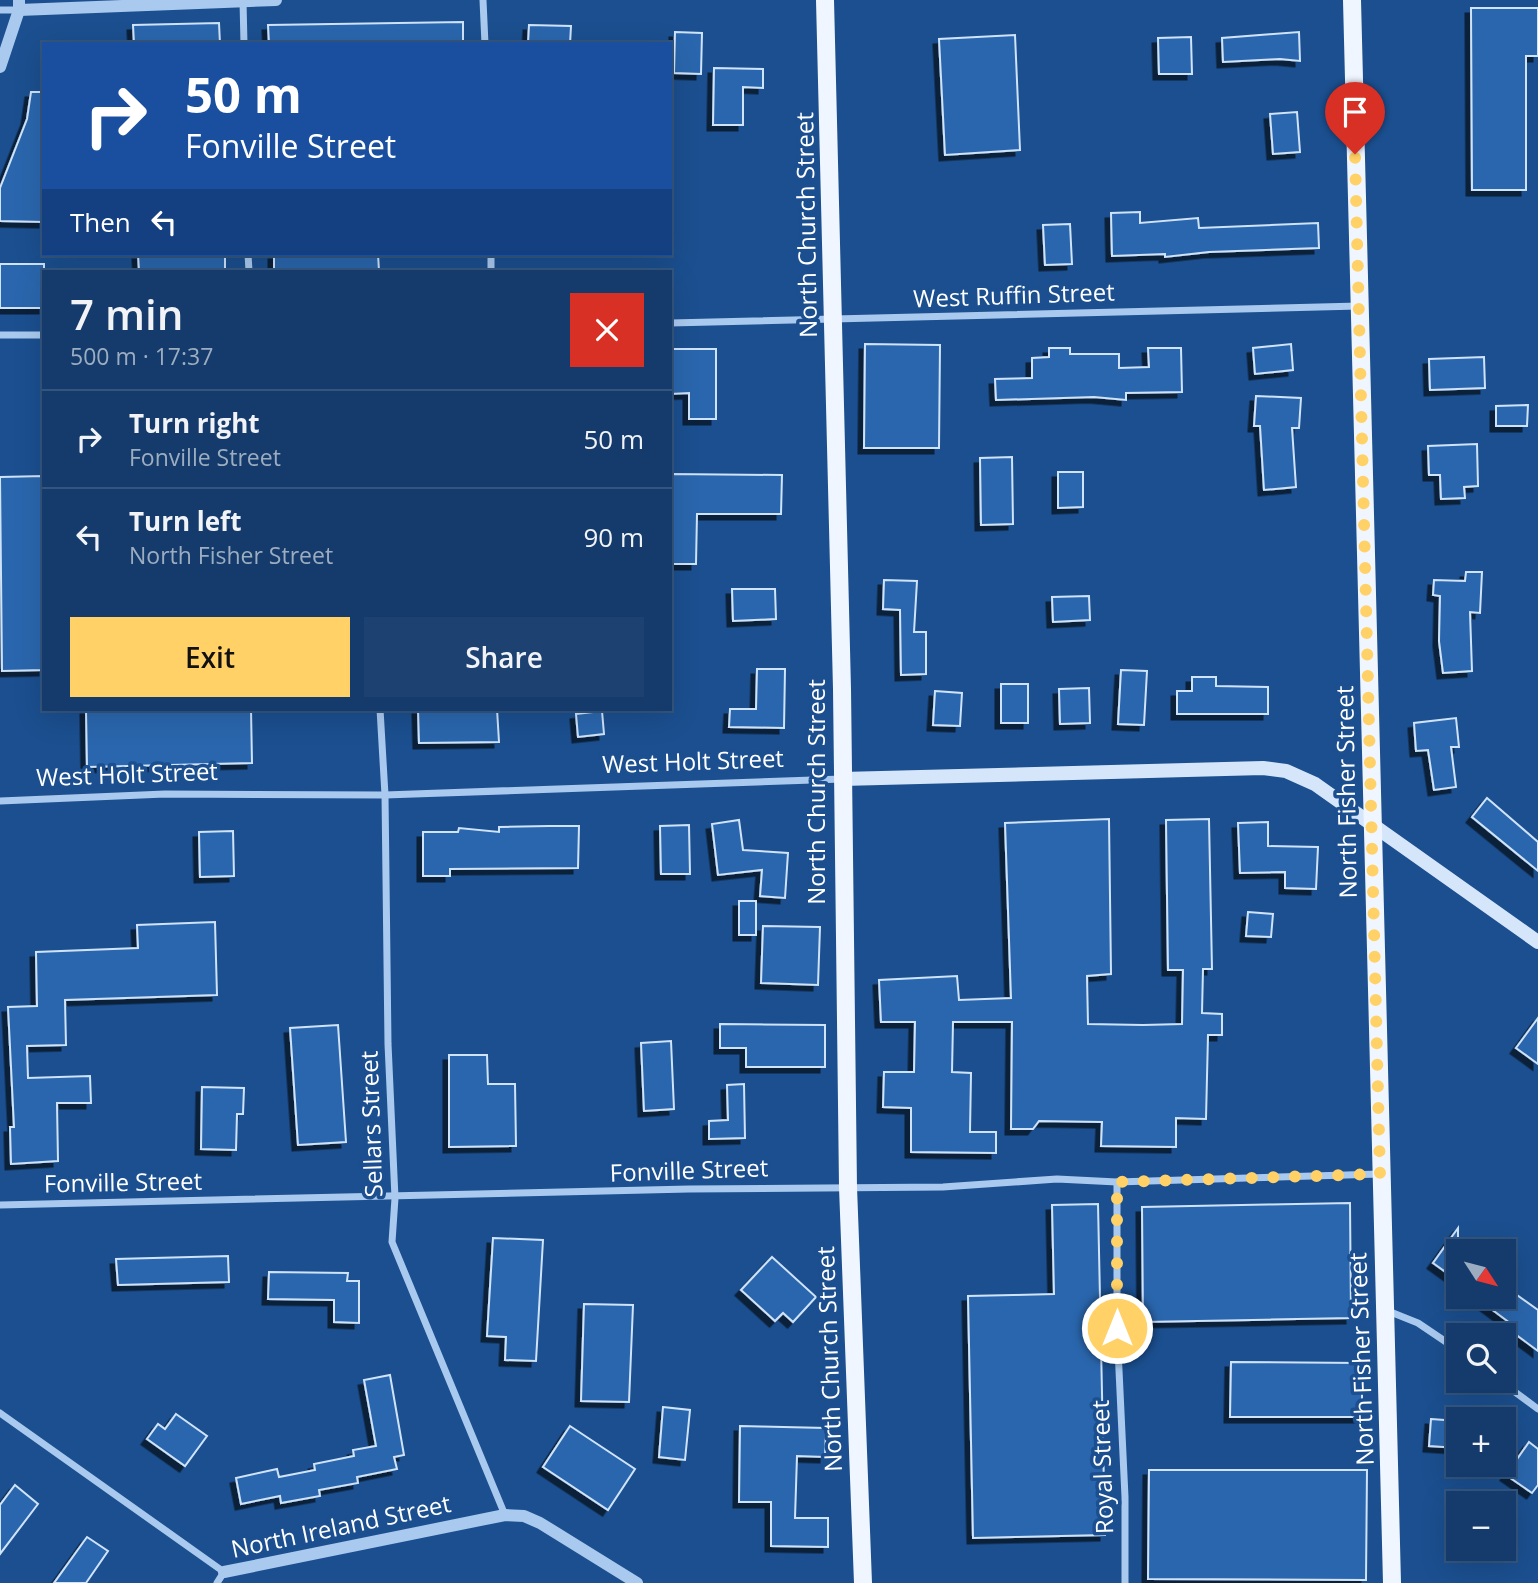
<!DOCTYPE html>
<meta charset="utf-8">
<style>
body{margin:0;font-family:"Open Sans",sans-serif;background:#1d4271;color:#f1f3f6;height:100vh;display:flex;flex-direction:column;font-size:26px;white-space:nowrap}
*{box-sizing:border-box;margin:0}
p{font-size:23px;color:#9dadc1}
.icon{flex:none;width:38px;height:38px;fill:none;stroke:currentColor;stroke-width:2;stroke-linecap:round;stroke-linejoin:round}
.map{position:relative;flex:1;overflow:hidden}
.drawer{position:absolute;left:42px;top:270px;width:630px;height:441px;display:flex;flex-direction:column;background:#143b6b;border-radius:0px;box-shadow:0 7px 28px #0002,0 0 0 2px #33557e}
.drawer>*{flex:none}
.top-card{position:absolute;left:42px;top:42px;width:630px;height:214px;border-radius:0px;box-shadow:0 7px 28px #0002,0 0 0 2px #33557e;background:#1a4fa0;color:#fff;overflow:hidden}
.needle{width:46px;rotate:126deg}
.controls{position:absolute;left:1446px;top:1239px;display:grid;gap:14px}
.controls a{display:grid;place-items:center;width:70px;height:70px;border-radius:0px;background:#143b6b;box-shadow:0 7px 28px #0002,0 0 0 2px #33557e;font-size:35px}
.pin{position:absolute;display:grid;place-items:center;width:60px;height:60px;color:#fff;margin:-72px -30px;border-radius:50% 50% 50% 0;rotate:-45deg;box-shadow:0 0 7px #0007}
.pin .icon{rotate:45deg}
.me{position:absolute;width:77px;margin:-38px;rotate:0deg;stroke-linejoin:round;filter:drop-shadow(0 0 5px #0008)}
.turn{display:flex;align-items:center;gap:24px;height:147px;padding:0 28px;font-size:32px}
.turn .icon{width:91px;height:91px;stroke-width:2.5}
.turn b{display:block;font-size:49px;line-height:60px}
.then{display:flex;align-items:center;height:66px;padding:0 28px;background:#0003;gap:14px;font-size:26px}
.round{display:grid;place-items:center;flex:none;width:74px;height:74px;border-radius:0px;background:#1d4271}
.head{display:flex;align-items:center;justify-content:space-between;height:119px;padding:0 28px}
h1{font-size:42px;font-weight:600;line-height:52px}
.cta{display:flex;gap:14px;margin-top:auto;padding:14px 28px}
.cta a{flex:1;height:80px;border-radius:0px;background:#ffd166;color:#111;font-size:28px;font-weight:600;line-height:80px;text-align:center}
.cta a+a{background:#1d4271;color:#f1f3f6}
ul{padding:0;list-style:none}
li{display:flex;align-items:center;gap:21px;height:98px;padding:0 28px;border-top:2px solid #33557e}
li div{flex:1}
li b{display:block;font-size:26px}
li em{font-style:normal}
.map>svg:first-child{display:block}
.building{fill:#2a66ad;stroke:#cfe3fa;stroke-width:2;filter:url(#shadow)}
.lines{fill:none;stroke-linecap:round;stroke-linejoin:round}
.minor{stroke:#a9c9ee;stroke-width:7}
.tertiary{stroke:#a9c9ee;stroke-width:12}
.secondary{stroke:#d6e6fa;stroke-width:14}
.primary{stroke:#f0f6ff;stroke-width:18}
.route{stroke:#ffd166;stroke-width:12;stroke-dasharray:0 21.6}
.labels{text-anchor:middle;stroke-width:7;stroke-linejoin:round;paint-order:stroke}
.street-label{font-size:24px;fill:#fff;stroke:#1b4f8f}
</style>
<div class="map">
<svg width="1538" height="1583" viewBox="0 0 1538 1583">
<defs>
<filter id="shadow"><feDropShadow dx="-5.5" dy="5.5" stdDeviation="0" flood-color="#0009"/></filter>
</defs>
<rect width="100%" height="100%" fill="#1b4f8f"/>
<g class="building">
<polygon points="1471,8 1538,8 1538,56 1526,56 1526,190 1472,190"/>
<polygon points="463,22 463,44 269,44 268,25"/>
<polygon points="219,23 220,44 134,44 133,25"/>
<polygon points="529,25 571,26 570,44 528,44"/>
<polygon points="675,32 702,33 701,74 674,73"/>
<polygon points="1299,32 1300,61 1280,59 1223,62 1222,38"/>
<polygon points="1015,35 1020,150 945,155 939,39"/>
<polygon points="1191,37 1192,74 1159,74 1158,38"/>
<polygon points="714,68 763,69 763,88 743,87 743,125 713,125"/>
<polygon points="31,92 44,92 44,222 0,221 0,188 27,119"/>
<polygon points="1297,112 1300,152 1273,154 1270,114"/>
<polygon points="1140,212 1140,223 1198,218 1199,228 1318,223 1319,248 1209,252 1165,257 1165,254 1112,256 1111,213"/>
<polygon points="1070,224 1072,264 1045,265 1043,225"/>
<polygon points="138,254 225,254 225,271 139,271"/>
<polygon points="274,254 378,254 379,271 274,271"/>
<rect x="0" y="264" width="44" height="44"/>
<polygon points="865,344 940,345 939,448 864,448"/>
<polygon points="1291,344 1293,370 1255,374 1253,348"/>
<polygon points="1049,348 1070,348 1070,354 1119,354 1119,368 1149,367 1148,348 1181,348 1182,392 1126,393 1126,400 1094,397 996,400 995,379 1032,378 1032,358 1049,357"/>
<polygon points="670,349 716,349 716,419 689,419 689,393 670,394"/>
<polygon points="1484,357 1485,388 1430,390 1429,359"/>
<polygon points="1256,396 1301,398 1299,428 1292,428 1296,487 1264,490 1260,426 1254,426"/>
<polygon points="1528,405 1527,426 1496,426 1496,406"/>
<polygon points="1477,444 1478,486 1464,487 1465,498 1441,499 1440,475 1429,475 1428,446"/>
<polygon points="1012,457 1013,524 981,525 980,458"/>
<polygon points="1058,472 1083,472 1083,507 1058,508"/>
<polygon points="670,474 782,475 781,514 697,514 696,564 670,564"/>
<polygon points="44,476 44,670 2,671 0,477"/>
<polygon points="1466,572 1482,572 1480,613 1470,612 1472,671 1443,673 1439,641 1440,596 1433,595 1434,580 1465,581"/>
<polygon points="884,580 917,581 914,632 926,632 926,674 901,675 900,610 883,609"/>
<polygon points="732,589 775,589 776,619 733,621"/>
<polygon points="1089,596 1090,620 1053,622 1052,597"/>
<polygon points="757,669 785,669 784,728 729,727 730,709 756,709"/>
<polygon points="1121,670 1147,671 1144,725 1118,724"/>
<polygon points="1192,677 1216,677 1216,686 1268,687 1268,714 1177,714 1177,691 1192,691"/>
<rect x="1001" y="684" width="27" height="39"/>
<polygon points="1089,688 1090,723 1060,724 1059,689"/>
<polygon points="935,691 962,693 960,726 933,725"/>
<polygon points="86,709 251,709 252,763 87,767"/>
<polygon points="418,709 497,709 499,742 419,743"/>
<polygon points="602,711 604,734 578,737 576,714"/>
<polygon points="1456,718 1459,747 1451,747 1456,787 1434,790 1428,750 1416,751 1414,723"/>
<polygon points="1487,798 1538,842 1538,871 1472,817"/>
<polygon points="1109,819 1111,974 1087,976 1088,1024 1143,1025 1182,1024 1183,970 1168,970 1166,820 1209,819 1212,969 1203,969 1202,1013 1222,1014 1222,1035 1208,1035 1206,1119 1176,1118 1176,1147 1101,1146 1102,1122 1039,1121 1033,1129 1011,1129 1012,1022 953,1022 952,1072 971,1073 970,1132 996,1132 996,1153 911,1152 911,1108 883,1107 884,1072 914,1072 915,1022 881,1022 879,980 957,976 959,1000 1011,998 1005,823"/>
<polygon points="739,820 743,850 788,853 785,898 760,896 762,870 718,875 712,824"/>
<polygon points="1268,822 1268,846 1318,847 1316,889 1285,888 1285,872 1240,873 1238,823"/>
<polygon points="689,825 690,874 661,874 660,826"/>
<polygon points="549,826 579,826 578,868 450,869 450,876 423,876 423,832 458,832 459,828 499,832 499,827"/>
<polygon points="233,831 234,876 200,877 199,832"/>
<rect x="739" y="901" width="17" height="34"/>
<polygon points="1248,912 1273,914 1271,937 1246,936"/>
<polygon points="215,922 217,995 65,1000 66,1045 27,1046 28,1078 90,1076 91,1103 57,1103 58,1161 11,1164 10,1127 14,1127 8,1007 37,1006 36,952 138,948 137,925"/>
<polygon points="763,926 820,927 818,985 761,983"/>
<polygon points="1538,1018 1538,1064 1516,1048"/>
<polygon points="720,1024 825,1025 825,1067 746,1067 746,1048 720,1048"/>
<polygon points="338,1025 346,1142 298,1145 290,1028"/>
<polygon points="671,1041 674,1109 644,1111 641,1043"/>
<polygon points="449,1055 487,1055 488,1084 515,1084 516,1146 449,1147"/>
<polygon points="744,1084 745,1138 709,1139 709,1121 728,1120 727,1085"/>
<polygon points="202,1087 244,1088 243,1114 237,1114 236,1150 201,1149"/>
<polygon points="1350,1203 1351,1318 1143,1322 1142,1207"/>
<polygon points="1098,1204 1105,1535 973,1538 968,1296 1054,1294 1052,1205"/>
<polygon points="1458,1228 1458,1281 1433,1263"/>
<polygon points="493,1238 543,1240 536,1361 505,1360 506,1337 487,1336"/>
<polygon points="228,1256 229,1282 118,1285 116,1259"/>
<polygon points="772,1257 816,1297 793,1322 783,1313 775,1321 741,1290"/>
<polygon points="269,1272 348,1273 347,1281 359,1281 359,1323 334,1322 334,1300 268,1299"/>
<polygon points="1503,1285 1538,1310 1538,1351 1511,1331 1514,1326 1475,1297 1503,1297"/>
<polygon points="584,1304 633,1305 629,1402 581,1401"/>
<polygon points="1231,1362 1362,1363 1362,1417 1230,1417"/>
<polygon points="390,1375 404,1455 394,1457 397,1469 357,1477 358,1483 319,1490 320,1496 281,1503 280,1496 241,1504 236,1478 277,1469 279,1477 315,1470 314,1464 354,1456 353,1450 376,1446 364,1380"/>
<polygon points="663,1407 690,1410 685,1460 659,1457"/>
<polygon points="176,1414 207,1436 185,1466 147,1439 158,1424 165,1429"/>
<polygon points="1431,1419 1458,1421 1458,1448 1429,1446"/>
<polygon points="570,1426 635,1469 608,1510 543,1467"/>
<polygon points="740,1426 826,1428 825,1457 797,1456 795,1518 828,1518 828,1547 771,1546 771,1502 739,1502"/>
<polygon points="1529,1442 1538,1449 1538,1485 1532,1493 1506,1475"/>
<polygon points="1149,1470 1367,1470 1366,1580 1148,1579"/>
<polygon points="15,1485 38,1504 0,1554 0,1505"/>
<polygon points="87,1537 108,1551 86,1583 54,1583"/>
</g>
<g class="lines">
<g class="minor">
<polyline points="483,0 485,44"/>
<polyline points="243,1 244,44"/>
<polyline points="0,10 19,10"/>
<polyline points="248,254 249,271"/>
<polyline points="491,254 491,271"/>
<polyline points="670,323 1359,306"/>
<polyline points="0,335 44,335"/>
<polyline points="380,709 385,795 388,1044 395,1198 392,1242 505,1515"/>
<polyline points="0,801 165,794 385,795 842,779"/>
<polyline points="1117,1182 1117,1328 1125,1497 1125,1583"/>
<polyline points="0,1205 689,1189 943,1187 1057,1179 1117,1182 1380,1174"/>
<polyline points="1388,1311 1418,1323 1458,1350"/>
<polyline points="1500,1381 1538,1409"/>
<polyline points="0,1413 224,1572 217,1583"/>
</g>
<g class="tertiary">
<polyline points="19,10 276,0"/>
<polyline points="0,67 19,10 19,0"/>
<polyline points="224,1572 505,1515 524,1516 540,1523 637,1583"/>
</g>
<polyline class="secondary" points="842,779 1263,768 1286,771 1315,784 1538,942"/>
<g class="primary">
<polyline points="825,0 842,689 848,1187 863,1583"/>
<polyline points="1352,0 1392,1583"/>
</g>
</g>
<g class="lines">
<polyline class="route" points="1117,1328 1117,1182 1380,1174 1355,154"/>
</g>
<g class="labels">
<g class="street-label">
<text transform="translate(807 225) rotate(-91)" y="8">North Church Street</text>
<text transform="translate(1014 296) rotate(-2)" y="8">West Ruffin Street</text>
<text transform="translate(693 762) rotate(-2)" y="8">West Holt Street</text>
<text transform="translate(127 775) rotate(-2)" y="8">West Holt Street</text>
<text transform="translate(817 792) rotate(-90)" y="8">North Church Street</text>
<text transform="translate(1347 792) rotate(-91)" y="8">North Fisher Street</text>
<text transform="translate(372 1124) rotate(-92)" y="8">Sellars Street</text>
<text transform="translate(689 1171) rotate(-2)" y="8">Fonville Street</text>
<text transform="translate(123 1183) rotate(-1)" y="8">Fonville Street</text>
<text transform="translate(830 1359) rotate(-92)" y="8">North Church Street</text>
<text transform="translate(1362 1359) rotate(-92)" y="8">North Fisher Street</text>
<text transform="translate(1103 1467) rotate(-92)" y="8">Royal Street</text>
<text transform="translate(341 1527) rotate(-12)" y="8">North Ireland Street</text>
</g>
</g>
</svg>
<div class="controls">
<a><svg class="needle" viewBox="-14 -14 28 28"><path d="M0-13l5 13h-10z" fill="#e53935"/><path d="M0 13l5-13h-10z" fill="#9dadc1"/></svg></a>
<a><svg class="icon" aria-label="search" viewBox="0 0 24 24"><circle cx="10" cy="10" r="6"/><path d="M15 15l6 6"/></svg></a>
<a>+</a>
<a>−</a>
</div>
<div class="pin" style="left:1355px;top:154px;background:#d93025"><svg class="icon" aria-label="arrive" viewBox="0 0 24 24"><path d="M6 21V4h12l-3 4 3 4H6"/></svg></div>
<svg class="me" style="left:1117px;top:1328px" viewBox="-20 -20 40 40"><circle r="17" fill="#ffd166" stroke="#fff" stroke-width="3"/><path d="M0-11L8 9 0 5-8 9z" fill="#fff"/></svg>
<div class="top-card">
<div class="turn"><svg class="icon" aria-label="right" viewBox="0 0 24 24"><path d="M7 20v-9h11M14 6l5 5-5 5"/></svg><div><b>50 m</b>Fonville Street</div></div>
<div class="then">Then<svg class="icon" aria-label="left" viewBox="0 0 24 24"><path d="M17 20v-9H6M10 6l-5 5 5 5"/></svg></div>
</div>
<section class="drawer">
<div class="head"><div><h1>7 min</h1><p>500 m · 17:37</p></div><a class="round" style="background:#d93025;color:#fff"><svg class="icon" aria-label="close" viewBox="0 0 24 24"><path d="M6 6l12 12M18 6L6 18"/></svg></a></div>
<ul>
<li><svg class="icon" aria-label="right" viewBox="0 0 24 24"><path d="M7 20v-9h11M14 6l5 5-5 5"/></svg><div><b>Turn right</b><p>Fonville Street</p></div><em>50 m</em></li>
<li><svg class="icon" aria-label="left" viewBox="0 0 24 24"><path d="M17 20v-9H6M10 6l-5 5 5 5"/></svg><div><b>Turn left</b><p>North Fisher Street</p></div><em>90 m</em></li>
</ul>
<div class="cta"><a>Exit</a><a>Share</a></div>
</section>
</div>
